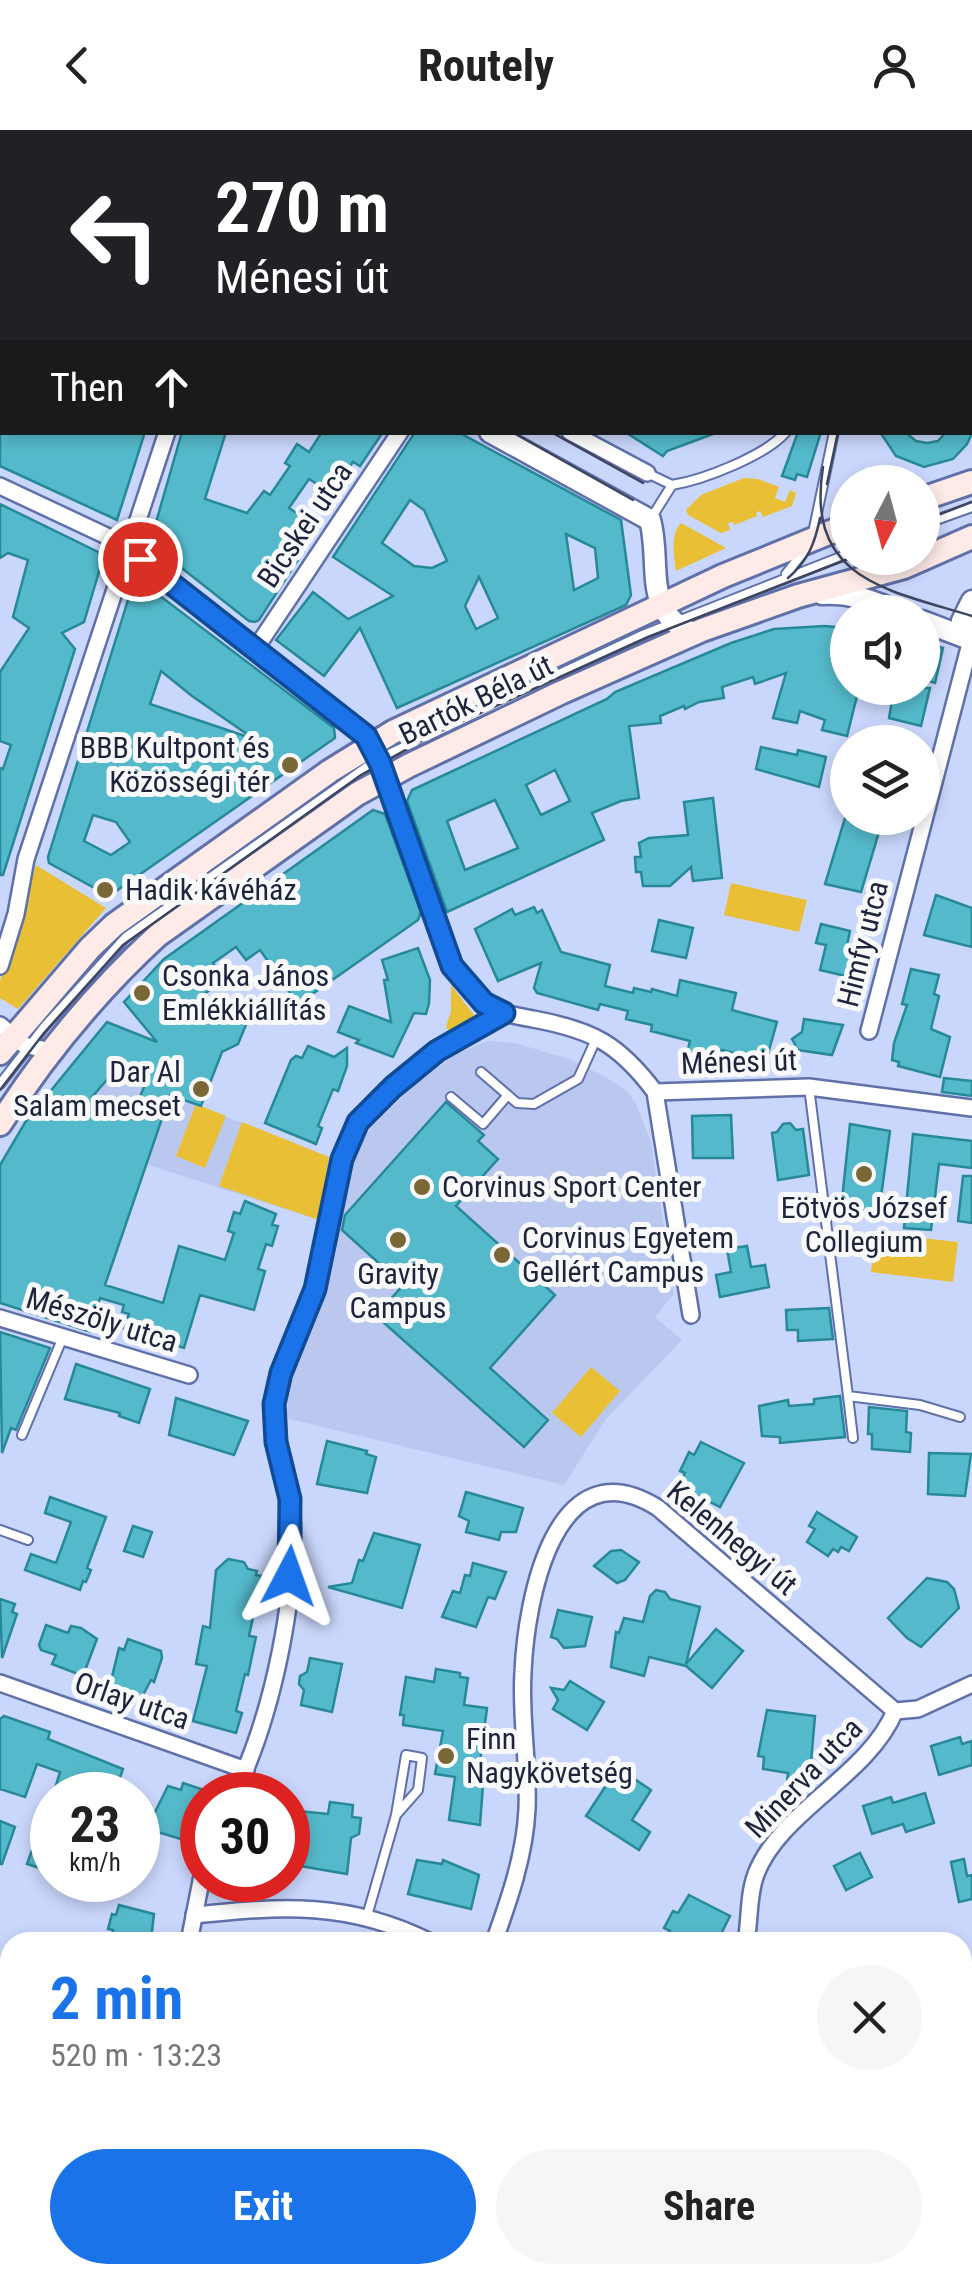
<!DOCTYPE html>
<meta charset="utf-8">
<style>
body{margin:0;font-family:"Roboto Condensed",sans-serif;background:#f6f6f6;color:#222;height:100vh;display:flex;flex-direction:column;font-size:38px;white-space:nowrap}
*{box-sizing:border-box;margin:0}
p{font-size:32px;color:#767676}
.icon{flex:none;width:55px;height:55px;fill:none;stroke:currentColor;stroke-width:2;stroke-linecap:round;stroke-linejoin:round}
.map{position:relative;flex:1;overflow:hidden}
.drawer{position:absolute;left:0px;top:1802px;width:972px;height:352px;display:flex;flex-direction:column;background:#fff;border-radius:30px 30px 0 0;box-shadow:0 5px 15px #0003}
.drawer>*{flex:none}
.banner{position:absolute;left:0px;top:0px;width:972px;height:305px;box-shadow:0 5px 15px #0003;background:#202124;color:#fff;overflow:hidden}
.needle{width:65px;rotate:186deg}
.tools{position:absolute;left:830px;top:335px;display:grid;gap:20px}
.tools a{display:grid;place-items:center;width:110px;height:110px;border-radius:50%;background:#fff;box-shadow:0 5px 15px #0003;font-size:50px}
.speed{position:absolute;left:30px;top:1642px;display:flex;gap:20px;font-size:50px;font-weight:700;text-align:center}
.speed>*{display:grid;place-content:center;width:130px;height:130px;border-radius:50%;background:#fff;box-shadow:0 5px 15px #0003;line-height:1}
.speed small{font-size:25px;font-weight:400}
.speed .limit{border:15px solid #d22;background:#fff;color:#111}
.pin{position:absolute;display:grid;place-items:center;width:85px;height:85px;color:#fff;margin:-42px;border:5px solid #fff;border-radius:50%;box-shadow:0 2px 10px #0007}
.me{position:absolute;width:110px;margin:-55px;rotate:4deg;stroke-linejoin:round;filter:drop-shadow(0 0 8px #0008)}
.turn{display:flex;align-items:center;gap:35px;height:210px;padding:0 50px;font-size:45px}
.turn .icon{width:130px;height:130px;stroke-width:2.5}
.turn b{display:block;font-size:70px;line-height:85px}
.then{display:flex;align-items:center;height:95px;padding:0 50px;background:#0003;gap:20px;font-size:38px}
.round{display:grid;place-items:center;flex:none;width:105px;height:105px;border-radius:52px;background:#f6f6f6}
.headline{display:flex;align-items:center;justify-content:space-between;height:170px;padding:0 50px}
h1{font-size:60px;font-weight:700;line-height:75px;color:#1a73e8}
.button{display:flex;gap:20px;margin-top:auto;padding:20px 50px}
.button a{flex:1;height:115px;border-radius:60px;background:#1a73e8;color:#fff;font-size:40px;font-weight:700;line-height:115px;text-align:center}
.button a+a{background:#f6f6f6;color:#222}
header{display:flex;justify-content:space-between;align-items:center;height:130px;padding:0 50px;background:#fff;font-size:45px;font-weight:700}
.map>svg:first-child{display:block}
.built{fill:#bac8f0}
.green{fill:#e9bf36}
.building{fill:#54bacb;stroke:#278897;stroke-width:2.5;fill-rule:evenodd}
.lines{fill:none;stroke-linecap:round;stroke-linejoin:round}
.service-casing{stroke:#6070a8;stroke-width:12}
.pedestrian-casing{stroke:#6070a8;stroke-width:18}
.minor-casing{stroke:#6070a8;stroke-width:20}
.tertiary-casing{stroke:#6070a8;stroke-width:25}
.secondary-casing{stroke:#6070a8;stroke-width:28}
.service{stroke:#fff;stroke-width:8}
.pedestrian{stroke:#fff;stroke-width:12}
.minor{stroke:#fff;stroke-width:15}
.tertiary{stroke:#fff;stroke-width:20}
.secondary{stroke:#feeae7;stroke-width:22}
.tram{stroke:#3e465f;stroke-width:2.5}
.route-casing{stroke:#114b97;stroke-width:25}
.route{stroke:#1a73e8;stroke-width:18}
.poi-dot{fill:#796735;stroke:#f9f9f9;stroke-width:4}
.labels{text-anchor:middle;stroke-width:10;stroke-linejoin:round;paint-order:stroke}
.street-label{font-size:30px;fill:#1d243b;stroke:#f9f9f9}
.poi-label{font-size:30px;fill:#1d243b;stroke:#f9f9f9;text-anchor:start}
</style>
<header><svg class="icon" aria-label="back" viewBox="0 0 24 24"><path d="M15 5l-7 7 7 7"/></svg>Routely<svg class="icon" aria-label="person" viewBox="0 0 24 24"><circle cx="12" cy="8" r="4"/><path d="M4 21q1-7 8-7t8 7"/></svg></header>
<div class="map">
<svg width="972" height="2153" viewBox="0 0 972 2153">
<rect width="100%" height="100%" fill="#cad7fc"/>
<g class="built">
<polygon points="481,0 862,0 861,2"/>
<polygon points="488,911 515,913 569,929 604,946 627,961 636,974 651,1012 674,1164 655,1187 682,1210 606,1289 564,1355 285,1288 294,1242 330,1151 353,1034 370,998 417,953 456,924"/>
<polygon points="75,928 329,1027 319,1090 40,1000 26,991"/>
<polygon points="124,2145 443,2145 443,2153 130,2153"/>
</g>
<g class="green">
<polygon points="744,348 758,349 779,357 775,368 785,372 790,360 796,363 792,376 763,387 760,381 756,383 757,386 734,395 733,392 728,393 730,400 721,403 688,385 686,380 701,365"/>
<path d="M681,393l2,1 43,24 -50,23c-2,-15 -6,-37 5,-48z"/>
<polygon points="36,735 106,778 18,879 0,868 0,851"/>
<polygon points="731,753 807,770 799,802 724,785"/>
<polygon points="451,855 477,889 451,903 446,897 451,881"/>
<polygon points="196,974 226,986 205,1038 176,1026"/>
<polygon points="242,992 329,1027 319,1090 219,1056"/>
<polygon points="876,1103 958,1112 953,1152 871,1142"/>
<polygon points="591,1237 620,1261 581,1307 552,1283"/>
<polygon points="10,2083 10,2145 124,2145 130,2153 0,2153 0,2085"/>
</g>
<g class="building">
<polygon points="0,302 145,302 117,390 0,336"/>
<polygon points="182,302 226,302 205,369 247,383 264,361 270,365 290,336 285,333 297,314 309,322 322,302 383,302 360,336 353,332 331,363 309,349 289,378 311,393 290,425 298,430 259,490 255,492 249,491 150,413"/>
<path d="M415,302h43l163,88 10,75 -5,10 -229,103 -37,-80 -36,48 -48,-36 37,-48 35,27 45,-23 -60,-39zM410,370l14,10 23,51 -15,7 -18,-2 -32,-23zM566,404l29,14 3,30 -24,12zM479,447l19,41 -22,11 -11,-23z"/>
<polygon points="625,302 712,302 713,304 667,321 663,326"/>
<polygon points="798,302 821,302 807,347 797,344 795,350 782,346"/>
<polygon points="880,302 905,302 916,311 927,313 938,311 946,302 972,303 967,314 953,329 924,337 896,326"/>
<polygon points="0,374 104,425 84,492 62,503 75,519 3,745 0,745 0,638 3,639 11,615 0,611 0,542 29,498 13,487 28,430 8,423 0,428"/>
<path d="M139,450l195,148 1,10 -226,158 -60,-33 -1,-6 85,-273zM161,541l31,25 62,43 -104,-35zM93,685l23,7 14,20 -19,13 -27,-14z"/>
<path d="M824,496l24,2v60h11l-12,48 -25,-6 3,-10 -25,-9 -3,12 -24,-5 13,-45 -31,11 -2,-7 -31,10 2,11 -25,4 -14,7 -1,-3 -24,10 1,7 -32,3 10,72 -18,3 -29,12 12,27 -157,72 -40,-111 5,-11 195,-91 8,-7 116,-49 43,-14zM555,640l15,31 -29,14 -15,-30zM495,670l23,48 -53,22 -18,-49z"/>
<polygon points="922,513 943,518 935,553 922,549"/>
<polygon points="897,558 930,558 921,596 889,588 894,559"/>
<polygon points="761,617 797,625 798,620 826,627 819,657 756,639"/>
<polygon points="713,668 722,748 693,751 691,737 670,756 643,756 641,742 636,742 635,727 641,727 639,713 649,708 688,705 684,672"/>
<path d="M373,680l12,4 36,98 -3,8 -120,84 -38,-54 -14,10 -10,-13 -23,16 11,16 -26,20 50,21 -10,24 -16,8 -21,54 -31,-11 -65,190 58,18 16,-57 46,14 9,-27 -6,-2 6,-19 6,2 5,-13 31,13 -4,11 6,1 -6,20 -6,-2 -8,25 7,2 -11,39 -54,-15 -16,53 -60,-19 5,-15 -7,-2 2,-7 -24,-7 -9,34 -91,-29v-138l26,-44 81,-99 50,20 -33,-40 40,-43zM123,931l27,11 -19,47 -21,-8 -18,-14z"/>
<polygon points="845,688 878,688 882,692 861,762 825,754"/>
<polygon points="936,765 972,778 972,817 924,805"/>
<polygon points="534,777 537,783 542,780 561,822 610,835 605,856 633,863 634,858 651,862 652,859 677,866 680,850 736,863 732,880 777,892 766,931 722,920 717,942 683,939 690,911 651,901 652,895 626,889 628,881 600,874 598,880 537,863 534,858 541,833 498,851 475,799 512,779 515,785"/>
<polygon points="659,790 693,798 686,828 652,821"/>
<polygon points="821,794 850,801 846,820 859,823 854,848 820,840 826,815 816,813"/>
<polygon points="418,818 430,850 429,873 426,884 414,883 393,927 356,913 359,910 338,902 349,876 391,892 384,850 388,850 382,830"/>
<polygon points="911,839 939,845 934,864 939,866 931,899 950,907 940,947 898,936 899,932 892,930 894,913 907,875 902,874"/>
<polygon points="804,889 843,895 832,925 798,920 792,909 802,902"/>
<polygon points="308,916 334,927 347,918 347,936 338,961 333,959 318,996 322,998 316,1014 265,993 291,930 296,926 302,928"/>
<polygon points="944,948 972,951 972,966 942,962"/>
<polygon points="446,972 484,1005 478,1011 498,1029 456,1076 555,1165 490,1238 548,1290 524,1317 376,1186 403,1155 342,1100 345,1085"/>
<polygon points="731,985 733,1028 693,1028 692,986"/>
<polygon points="790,993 796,1000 803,999 809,1045 778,1050 772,1003 777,1002 783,994"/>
<polygon points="850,994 890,1001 879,1082 841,1079"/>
<polygon points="913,1004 972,1011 972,1038 939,1034 931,1100 904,1098"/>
<polygon points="963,1046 972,1046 972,1093 958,1091"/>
<polygon points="747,1116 751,1137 765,1135 769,1157 720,1167 716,1145 731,1142 727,1119"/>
<polygon points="829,1178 833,1209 798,1211 798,1200 787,1200 786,1180"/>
<polygon points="0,1202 50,1218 16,1300 11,1298 2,1323"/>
<polygon points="76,1234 150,1259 139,1293 119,1286 120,1283 65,1269"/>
<polygon points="840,1266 845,1307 780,1313 780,1307 762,1306 759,1276 788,1270 789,1276 814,1274 814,1269"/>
<polygon points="176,1268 248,1291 234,1325 169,1305"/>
<polygon points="869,1277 907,1281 906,1302 911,1303 910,1322 872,1319 872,1304 868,1304"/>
<polygon points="327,1311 367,1321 366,1324 376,1327 367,1363 317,1354"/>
<polygon points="701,1312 744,1333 720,1377 679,1356 685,1343 680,1341 689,1322 694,1325"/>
<polygon points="929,1323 971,1324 965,1366 928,1364"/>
<polygon points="466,1362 523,1378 516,1402 501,1402 499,1410 466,1402 469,1391 459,1386"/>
<polygon points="50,1367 106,1387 87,1438 91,1440 86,1452 83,1451 80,1460 25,1440 31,1424 56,1433 71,1392 45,1383"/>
<polygon points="817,1382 857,1407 849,1421 841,1417 838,1422 833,1419 828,1426 807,1412 815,1399 809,1396"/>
<polygon points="715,1388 735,1405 725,1417 705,1399"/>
<polygon points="133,1396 152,1402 143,1427 124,1421"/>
<polygon points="374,1403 420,1415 402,1478 328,1457 352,1453 359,1430 363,1431"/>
<polygon points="621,1420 639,1432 625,1450 617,1453 594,1436 611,1421"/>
<polygon points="228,1429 244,1432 248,1439 257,1441 256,1445 262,1446 249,1506 256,1507 248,1545 245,1544 236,1581 242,1583 236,1603 193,1591 207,1536 196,1534 203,1496 210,1498 216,1440"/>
<polygon points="473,1433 506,1442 495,1469 488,1467 476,1497 442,1487 453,1461 460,1463 465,1445 470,1446"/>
<polygon points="927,1448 947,1452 954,1459 959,1478 921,1517 907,1508 888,1488"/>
<polygon points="656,1460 665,1462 670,1469 700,1477 686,1534 716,1499 743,1521 712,1558 686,1536 649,1527 644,1546 611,1537 616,1502 619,1503 624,1488 643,1492 650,1466"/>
<polygon points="0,1469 15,1474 12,1482 17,1484 2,1528"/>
<polygon points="558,1480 592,1487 585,1516 564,1518 557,1509 551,1507"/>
<polygon points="46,1495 68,1503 71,1496 81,1498 97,1509 83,1546 52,1534 56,1525 41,1520 39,1515"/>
<polygon points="128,1509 161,1521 162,1528 154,1552 151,1550 141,1569 110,1555 119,1518 124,1520"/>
<polygon points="310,1528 342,1534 332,1582 301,1575 304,1560 299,1554 300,1546 307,1542"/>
<polygon points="436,1539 460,1543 460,1547 468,1548 464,1575 487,1578 477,1654 483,1655 480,1695 449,1690 455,1647 435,1644 443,1601 403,1595 404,1585 400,1585 406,1547 434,1552"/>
<polygon points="570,1551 604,1572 587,1600 553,1579 558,1570 551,1558 564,1560"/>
<polygon points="767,1580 815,1586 809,1655 787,1652 788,1643 763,1639 764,1627 758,1626"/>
<polygon points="4,1586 50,1602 48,1609 123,1639 114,1665 53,1665 60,1642 37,1634 25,1667 0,1659 0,1589"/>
<polygon points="960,1607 962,1614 972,1611 972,1635 939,1645 931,1616"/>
<polygon points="621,1640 651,1660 632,1690 650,1702 639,1720 586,1686 611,1648 615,1650"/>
<polygon points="183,1653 201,1659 187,1711 138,1696 138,1676 155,1682 168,1656 181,1660"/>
<polygon points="925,1663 934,1693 906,1702 903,1694 872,1704 863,1676 891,1667 893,1673"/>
<polygon points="330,1672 353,1675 352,1687 361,1688 359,1704 351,1708 347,1744 288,1734 288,1680 328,1684"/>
<polygon points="0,1691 15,1697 2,1734 0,1734"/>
<polygon points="40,1698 52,1702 52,1742 27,1734"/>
<polygon points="860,1723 872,1747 846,1760 834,1736"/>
<polygon points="964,1729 967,1746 972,1745 972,1769 959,1772 951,1732"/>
<polygon points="417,1730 442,1734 443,1730 479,1745 471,1779 408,1764"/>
<polygon points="689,1765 730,1786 717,1812 685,1812 668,1804 670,1801 664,1798 673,1781 678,1783"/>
<polygon points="119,1775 154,1784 151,1810 147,1809 146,1812 111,1811 113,1800 108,1799 112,1784 116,1785"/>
</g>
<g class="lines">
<defs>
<g id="service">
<polyline points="97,2 98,0"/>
<polyline points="905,2 905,0"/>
<polyline points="647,343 672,355"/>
<path d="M672,355c31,-5 93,-29 114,-53"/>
<polyline points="650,390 672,355"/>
<polyline points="922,395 972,377"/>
<polyline points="813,403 834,302"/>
<polyline points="786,444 808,416"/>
<polyline points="481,942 517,973 534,974 578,949 597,907"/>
<polyline points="0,954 45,896 126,807 378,629 640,506 848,424"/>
<polyline points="809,957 848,1266 920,1275 960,1287"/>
<polyline points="451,967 483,994 507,966"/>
<polyline points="848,1266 853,1308"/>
<polyline points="22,1305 63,1207"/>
<polyline points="0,1400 28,1410"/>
<polyline points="367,1786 396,1685 406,1625 422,1628 418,1660 396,1685"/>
<polyline points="962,2035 972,2034"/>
<polyline points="140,2145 141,2153"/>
<path d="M931,2145c18,8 29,6 41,-10"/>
</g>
<polyline id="pedestrian" points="617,2 618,0"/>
<g id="minor">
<polyline points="502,0 508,2"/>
<polyline points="257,2 257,0"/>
<polyline points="888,2 889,0"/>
<polyline points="922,2 922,0"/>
<polyline points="970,88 972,89"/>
<polyline points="970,198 972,200"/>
<polyline points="570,302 647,343"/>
<path d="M0,356l115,54 251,196 19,42 67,188c9,12 19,26 30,36 15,11 34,14 51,17 60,11 86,25 122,73l36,223"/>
<polyline points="256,518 400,302"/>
<polyline points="0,836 16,784 26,729 167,302"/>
<polyline points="0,895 24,915 51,921"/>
<polyline points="869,901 971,510"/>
<polyline points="655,962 809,957 972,978"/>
<polyline points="0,1188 189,1245"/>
<polyline points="0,1553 246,1640"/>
<path d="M234,1665c39,-80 66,-206 57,-295 -4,-33 -23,-64 -17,-97 7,-50 38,-94 49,-143 10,-46 9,-100 36,-139 18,-26 53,-54 79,-71 22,-13 45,-22 66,-37"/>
<path d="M194,1785c88,-9 155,-14 236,27"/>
<polyline points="189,1812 202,1746"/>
<path d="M494,1812c15,-42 31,-87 33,-133 2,-45 -7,-91 -4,-137 3,-72 32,-229 135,-164l237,203 23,-2 54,-25"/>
<path d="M746,1812c4,-21 2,-47 10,-68 24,-63 112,-98 139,-163"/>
<polyline points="962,1914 972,1909"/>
<polyline points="0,2066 10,2064"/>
<polyline points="454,2145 455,2153"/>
<polyline points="879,2145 880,2153"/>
<polyline points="482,2153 486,2145"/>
</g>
<g id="tertiary">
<polyline points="18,0 22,2"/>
<polyline points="0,20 2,22"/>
<path d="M490,302l160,88c12,43 -9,94 44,113"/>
<path d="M822,464c30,-2 52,8 79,18"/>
<polyline points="922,491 972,510"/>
<polyline points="971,510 962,491 972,471"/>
</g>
<g id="secondary">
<polyline points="922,369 972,352"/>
<polyline points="0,923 90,818 114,795 330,641 393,602 723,446 848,395"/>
<path d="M0,994c45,-70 97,-133 158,-189l199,-141 51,-28 152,-73 142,-63 96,-34 106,-29 68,-30"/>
</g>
</defs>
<use href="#service" class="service-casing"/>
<use href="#pedestrian" class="pedestrian-casing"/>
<use href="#minor" class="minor-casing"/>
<use href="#tertiary" class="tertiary-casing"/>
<use href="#secondary" class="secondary-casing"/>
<use href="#service" class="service"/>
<use href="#pedestrian" class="pedestrian"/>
<use href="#minor" class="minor"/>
<use href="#tertiary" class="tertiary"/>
<use href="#secondary" class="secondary"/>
<g class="tram">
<polyline points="0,0 5,2"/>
<polyline points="911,2 912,0"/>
<polyline points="512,302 633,370"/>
<polyline points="551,302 643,353"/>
<path d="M823,337c-18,113 65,123 149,149"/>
<polyline points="827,354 838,302"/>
<polyline points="922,391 972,372"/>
<path d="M788,448c20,-17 27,-35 32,-60"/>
<polyline points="0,960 44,903 123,815 361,645 432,605 648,507 850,428"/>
</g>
</g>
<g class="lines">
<defs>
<polyline id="route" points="140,429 366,606 380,633 452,836 484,873 504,883 437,921 393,957 358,992 342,1029 315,1159 281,1243 274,1274 276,1312 290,1369 289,1446"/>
</defs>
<use href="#route" class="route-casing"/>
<use href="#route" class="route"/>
</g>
<g class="poi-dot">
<circle cx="290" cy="635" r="10"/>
<circle cx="105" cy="760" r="10"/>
<circle cx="142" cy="863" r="10"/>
<circle cx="201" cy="959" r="10"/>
<circle cx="864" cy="1044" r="10"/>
<circle cx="422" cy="1057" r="10"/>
<circle cx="398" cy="1110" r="10"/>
<circle cx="502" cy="1125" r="10"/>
<circle cx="446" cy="1626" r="10"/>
</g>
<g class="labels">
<g class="street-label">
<text transform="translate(305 395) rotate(-56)" y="10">Bicskei utca</text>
<text transform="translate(476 570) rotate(-26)" y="10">Bartók Béla út</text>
<text transform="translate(863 814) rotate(-76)" y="10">Himfy utca</text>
<text transform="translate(739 932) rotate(-2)" y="10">Ménesi út</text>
<text transform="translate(102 1190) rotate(17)" y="10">Mészöly utca</text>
<text transform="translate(732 1408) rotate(40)" y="10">Kelenhegyi út</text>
<text transform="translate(132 1571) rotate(19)" y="10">Orlay utca</text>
<text transform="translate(804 1648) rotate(-46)" y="10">Minerva utca</text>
</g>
<g class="poi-label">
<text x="270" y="628" text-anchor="end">BBB Kultpont és<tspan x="270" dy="34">Közösségi tér</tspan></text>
<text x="125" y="770">Hadik kávéház</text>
<text x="162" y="856">Csonka János<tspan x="162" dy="34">Emlékkiállítás</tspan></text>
<text x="181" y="952" text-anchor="end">Dar Al<tspan x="181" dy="34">Salam mecset</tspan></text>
<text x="442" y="1067">Corvinus Sport Center</text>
<text x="864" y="1088" text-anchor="middle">Eötvös József<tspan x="864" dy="34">Collegium</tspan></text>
<text x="522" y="1118">Corvinus Egyetem<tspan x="522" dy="34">Gellért Campus</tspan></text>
<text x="398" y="1154" text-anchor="middle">Gravity<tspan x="398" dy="34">Campus</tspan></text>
<text x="466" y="1619">Finn<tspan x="466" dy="34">Nagykövetség</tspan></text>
</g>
</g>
</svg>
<div class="tools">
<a><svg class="needle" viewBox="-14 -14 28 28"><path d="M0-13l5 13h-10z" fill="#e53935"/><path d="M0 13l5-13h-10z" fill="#767676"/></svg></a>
<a><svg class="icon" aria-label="sound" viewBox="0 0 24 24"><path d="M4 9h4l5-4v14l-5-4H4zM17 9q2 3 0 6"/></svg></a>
<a><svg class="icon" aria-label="layers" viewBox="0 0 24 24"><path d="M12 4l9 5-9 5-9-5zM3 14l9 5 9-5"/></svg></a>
</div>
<div class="speed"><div>23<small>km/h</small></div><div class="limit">30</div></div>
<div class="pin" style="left:140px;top:429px;background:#d93025"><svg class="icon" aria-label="arrive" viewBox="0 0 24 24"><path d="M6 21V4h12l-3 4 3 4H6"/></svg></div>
<svg class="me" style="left:289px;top:1446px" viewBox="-20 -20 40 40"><path d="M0-17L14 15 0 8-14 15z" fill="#1a73e8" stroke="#fff" stroke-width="4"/></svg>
<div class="banner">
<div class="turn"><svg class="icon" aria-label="left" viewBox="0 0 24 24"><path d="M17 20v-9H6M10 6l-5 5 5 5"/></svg><div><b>270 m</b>Ménesi út</div></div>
<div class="then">Then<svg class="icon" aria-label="ahead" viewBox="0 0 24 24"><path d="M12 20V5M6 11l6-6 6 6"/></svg></div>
</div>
<section class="drawer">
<div class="headline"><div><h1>2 min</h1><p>520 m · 13:23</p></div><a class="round"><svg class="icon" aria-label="close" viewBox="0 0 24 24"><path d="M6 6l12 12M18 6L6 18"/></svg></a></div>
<div class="button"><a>Exit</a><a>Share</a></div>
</section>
</div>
